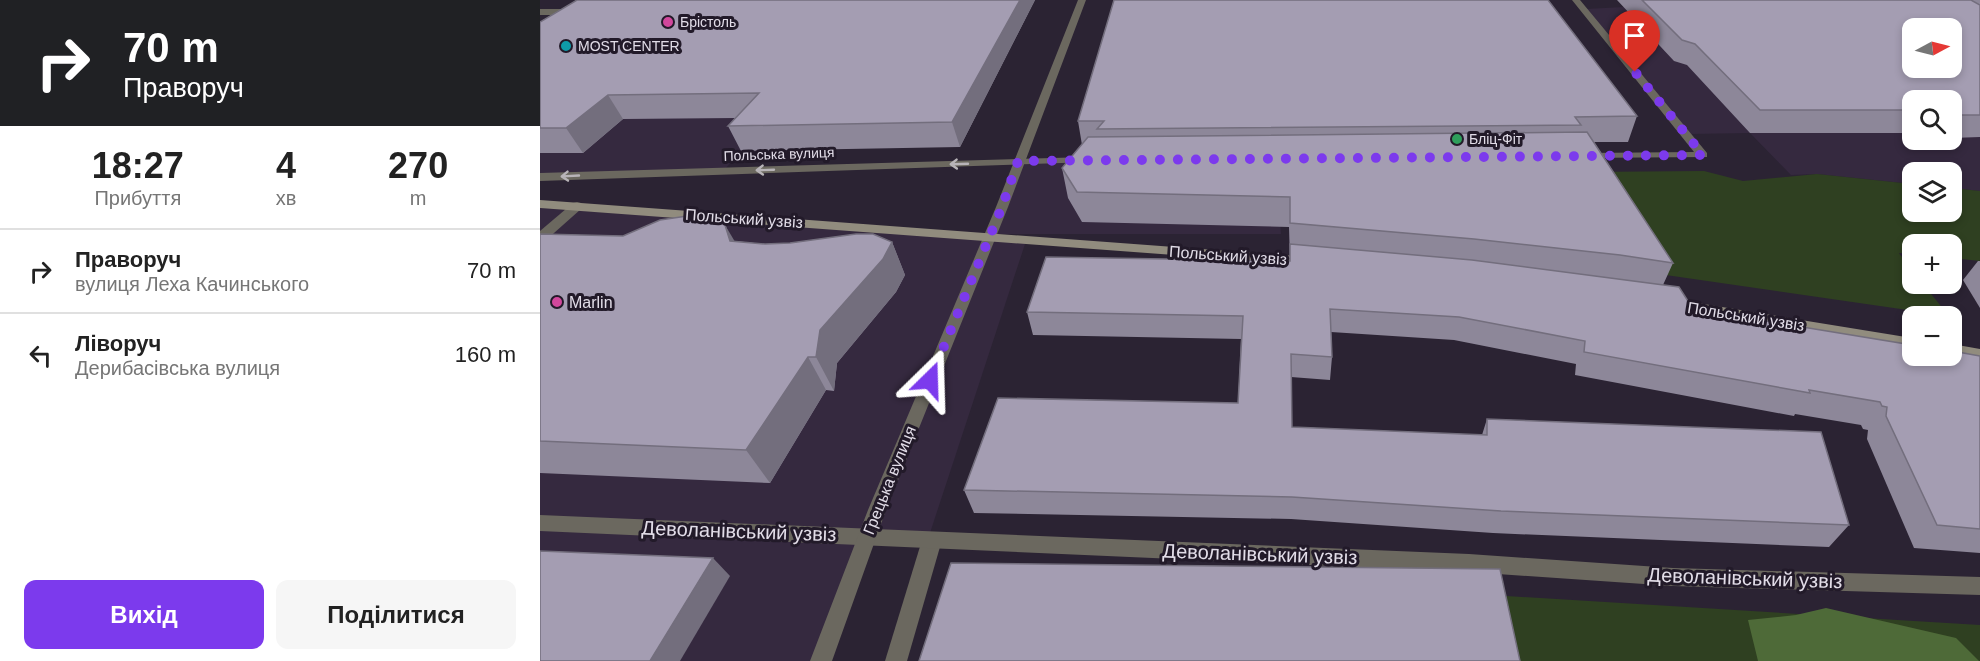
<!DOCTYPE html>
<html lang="uk">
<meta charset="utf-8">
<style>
body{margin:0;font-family:Arial,sans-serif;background:#f6f6f6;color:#222;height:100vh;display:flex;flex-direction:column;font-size:22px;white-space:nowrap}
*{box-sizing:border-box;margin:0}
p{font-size:20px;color:#767676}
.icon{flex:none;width:33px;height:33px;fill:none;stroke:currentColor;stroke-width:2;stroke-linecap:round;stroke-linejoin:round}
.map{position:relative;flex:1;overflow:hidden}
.details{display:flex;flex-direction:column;background:#fff;width:540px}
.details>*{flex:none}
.top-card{background:#202124;color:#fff;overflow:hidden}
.needle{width:39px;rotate:83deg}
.tools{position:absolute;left:1362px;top:18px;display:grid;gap:12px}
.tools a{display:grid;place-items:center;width:60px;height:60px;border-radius:12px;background:#fff;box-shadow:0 3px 9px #0003;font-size:30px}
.pin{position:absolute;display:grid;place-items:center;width:51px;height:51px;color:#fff;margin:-62px -26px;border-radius:50% 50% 50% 0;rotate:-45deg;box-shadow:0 0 6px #0007}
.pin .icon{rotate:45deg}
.me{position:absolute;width:66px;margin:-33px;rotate:22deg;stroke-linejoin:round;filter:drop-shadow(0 0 4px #0008)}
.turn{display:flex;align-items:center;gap:21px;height:126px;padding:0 24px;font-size:27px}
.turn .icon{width:78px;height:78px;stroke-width:2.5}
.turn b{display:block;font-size:42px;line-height:51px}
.eta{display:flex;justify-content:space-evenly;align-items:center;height:102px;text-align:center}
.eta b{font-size:36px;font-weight:800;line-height:42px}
.cta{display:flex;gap:12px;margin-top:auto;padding:12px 24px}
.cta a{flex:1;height:69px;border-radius:12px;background:#7c3aed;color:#fff;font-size:24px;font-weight:800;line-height:69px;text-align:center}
.cta a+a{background:#f6f6f6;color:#222}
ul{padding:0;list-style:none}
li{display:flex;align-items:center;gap:18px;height:84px;padding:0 24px;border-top:2px solid #e0e0e0}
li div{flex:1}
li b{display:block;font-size:22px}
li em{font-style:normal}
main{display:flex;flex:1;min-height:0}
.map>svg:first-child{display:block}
.built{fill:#35293f;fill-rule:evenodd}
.green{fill:#2f4021}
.forest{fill:#4e6a38}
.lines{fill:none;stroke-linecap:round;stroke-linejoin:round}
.service{fill:#6b685f;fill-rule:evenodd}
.minor{fill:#6b685f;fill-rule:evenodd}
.tertiary{fill:#6b685f;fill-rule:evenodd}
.secondary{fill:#918c7e;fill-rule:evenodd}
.wall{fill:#8d8799}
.shaded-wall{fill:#736e7d}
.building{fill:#a49db2;stroke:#736e7d;stroke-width:1.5;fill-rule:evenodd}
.oneway{stroke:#b8b4b8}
.route{stroke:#7c3aed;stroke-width:10;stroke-dasharray:0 18}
.hotel-dot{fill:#d1479c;stroke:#221a29;stroke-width:2}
.culture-dot{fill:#0f9aa8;stroke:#221a29;stroke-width:2}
.leisure-dot{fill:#2e9e5b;stroke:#221a29;stroke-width:2}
.labels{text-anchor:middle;stroke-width:6;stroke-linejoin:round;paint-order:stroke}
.far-poi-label{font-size:14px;fill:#e2dde8;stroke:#221a29;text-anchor:start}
.far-street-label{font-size:14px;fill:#e2dde8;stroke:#221a29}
.street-label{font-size:16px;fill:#e2dde8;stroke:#221a29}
.poi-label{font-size:16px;fill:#e2dde8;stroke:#221a29;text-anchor:start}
.near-street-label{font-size:20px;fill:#e2dde8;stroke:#221a29}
</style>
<main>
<section class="details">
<div class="top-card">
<div class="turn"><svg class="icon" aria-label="right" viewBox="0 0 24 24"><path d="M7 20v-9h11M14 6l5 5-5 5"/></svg><div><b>70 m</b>Праворуч</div></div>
</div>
<div class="eta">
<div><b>18:27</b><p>Прибуття</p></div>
<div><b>4</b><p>хв</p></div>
<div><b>270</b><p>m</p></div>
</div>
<ul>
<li><svg class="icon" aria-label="right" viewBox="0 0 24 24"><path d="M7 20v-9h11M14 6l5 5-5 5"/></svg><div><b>Праворуч</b><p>вулиця Леха Качинського</p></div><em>70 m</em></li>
<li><svg class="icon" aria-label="left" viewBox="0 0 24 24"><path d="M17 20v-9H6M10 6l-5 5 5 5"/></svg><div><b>Ліворуч</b><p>Дерибасівська вулиця</p></div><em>160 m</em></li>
</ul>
<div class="cta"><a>Вихід</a><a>Поділитися</a></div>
</section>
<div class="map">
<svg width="1440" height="661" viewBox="0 0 1440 661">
<rect width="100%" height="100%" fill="#2b2333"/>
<g class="built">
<path d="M1216,0h148l76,45v146l-28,-3v-16h-40v12l-95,-10 -26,1 -41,-42 -61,1 -103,-125zM1372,28h40v40h-40zM1372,100h40v40h-40z"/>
<polygon points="0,36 260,84 186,168 0,179"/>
<polygon points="735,160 741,234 455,234 482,163"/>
<polygon points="0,208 486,241 389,536 0,521"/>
<polygon points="0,529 319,543 274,661 0,661"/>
</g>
<g class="green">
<polygon points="1164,171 1203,181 1277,174 1372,184 1372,212 1412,212 1412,188 1440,191 1440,261 1412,258 1412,244 1372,244 1372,254 1359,253 1372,271 1372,284 1383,284 1409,316 1105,272 1045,172"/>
<polygon points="950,595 1440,625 1440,661 963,661"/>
</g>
<polygon class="forest" points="1286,608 1416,638 1439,661 1218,661 1208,620 1256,615"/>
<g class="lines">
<g class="service">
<polygon points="0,9 28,9 32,12 28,15 0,15"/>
<polygon points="37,202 41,203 43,206 41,209 5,241 0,242 0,231 33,203"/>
<polygon points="392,532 399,534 402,540 367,661 345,661 382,540 385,534"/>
</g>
<g class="minor">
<polygon points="1032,0 1040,0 1167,153 1167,157 1039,158 1037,156 1043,153 1154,152"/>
<polygon points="548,157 554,160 552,162 0,181 0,173"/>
<polygon points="0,515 929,554 1133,568 1440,577 1440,595 1133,586 929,572 0,531"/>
</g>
<polygon class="tertiary" points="538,0 546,0 468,207 346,510 292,661 270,661 328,510 456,207"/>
<g class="secondary">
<polygon points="0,200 769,257 776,261 769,265 0,208"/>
<polygon points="1133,299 1372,338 1372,348 1128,307 1126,304 1128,301"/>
<polygon points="1412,344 1440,349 1440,359 1412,354"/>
</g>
</g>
<g class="wall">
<polygon points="37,0 495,0 420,147 201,151 188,126 196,118 83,119 43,153 0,153 0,22"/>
<polygon points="1077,0 1440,0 1440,137 1412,138 1412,100 1372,100 1372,133 1210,133 1147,65 1134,61"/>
<polygon points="1097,116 1088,142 1054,142 1133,263 1123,285 1153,309 1440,356 1440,553 1374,548 1327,439 1328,430 1323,429 1321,425 1255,414 1254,416 1035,375 1036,364 914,340 791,332 792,357 790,380 751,377 752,427 942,435 947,419 1309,525 1289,547 953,533 751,519 434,513 424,490 698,403 701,339 493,335 487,312 750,261 749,227 542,222 528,198 522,168 542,145 538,121"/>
<polygon points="0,234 83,236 195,241 225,244 352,242 365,275 356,292 297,363 294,391 286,390 230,483 0,473"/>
<polygon points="1438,261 1440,261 1440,308 1423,280"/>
</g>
<g class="shaded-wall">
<polygon points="480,0 495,0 420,147 412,122"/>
<polygon points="68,95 83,119 43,153 26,128"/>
<polygon points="185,225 204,257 190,241"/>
<polygon points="352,242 365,275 356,292 297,363 294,391 276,357 280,330"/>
<polygon points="268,357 286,390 230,483 206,450"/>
<polygon points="173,558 190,576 140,661 110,661"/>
</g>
<g class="building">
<polygon points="37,0 480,0 412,122 188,126 219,93 68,95 26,128 0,128 0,22"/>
<polygon points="574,0 1008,0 1097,116 1035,117 1041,125 557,129 564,121 538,121"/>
<path d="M1102,0h329l9,5v110h-28v-15h-40v10h-152l-65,-66 -13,-4zM1372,28h40v40h-40z"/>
<polygon points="1047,132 1133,263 1080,255 934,239 750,223 750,197 537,192 522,168 548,137"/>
<polygon points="154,215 179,219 185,225 190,241 225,244 250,243 316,234 333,234 352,242 343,259 280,330 276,357 268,357 206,450 0,441 0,234 83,236 120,220"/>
<polygon points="750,244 932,260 1139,287 1153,309 1372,345 1372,356 1412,356 1412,351 1440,356 1440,529 1397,525 1346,416 1347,407 1342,406 1340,402 1269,390 1270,393 1044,352 1045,341 919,317 790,309 792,357 751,354 752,427 947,435 947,419 1281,432 1309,525 961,511 752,497 424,490 458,398 698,403 703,316 487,312 506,257 750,261"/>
<polygon points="0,551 173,558 110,661 0,661"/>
<polygon points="411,563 960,569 980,661 379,661"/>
</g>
<defs><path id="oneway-shaft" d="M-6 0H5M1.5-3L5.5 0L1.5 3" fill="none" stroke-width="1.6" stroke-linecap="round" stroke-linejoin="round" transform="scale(1.5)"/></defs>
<g class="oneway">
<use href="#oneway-shaft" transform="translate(419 164) rotate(178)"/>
<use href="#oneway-shaft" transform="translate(225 170) rotate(178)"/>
<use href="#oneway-shaft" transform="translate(30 176) rotate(177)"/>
</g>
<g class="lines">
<polyline class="route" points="390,380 462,207 478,161 1163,155 1095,72"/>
</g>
<g class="hotel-dot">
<circle cx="128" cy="22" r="6"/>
<circle cx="17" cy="302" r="6"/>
</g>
<circle class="culture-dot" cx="26" cy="46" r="6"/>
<circle class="leisure-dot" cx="917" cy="139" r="6"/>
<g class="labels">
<g class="far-poi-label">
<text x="140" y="27">Брістоль</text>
<text x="38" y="51">MOST CENTER</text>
<text x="929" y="144">Бліц-Фіт</text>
</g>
<g class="far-street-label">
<text transform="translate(239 154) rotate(-2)" y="5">Польська вулиця</text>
</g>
<g class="street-label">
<text transform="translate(204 218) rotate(4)" y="6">Польський узвіз</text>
<text transform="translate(688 255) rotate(4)" y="6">Польський узвіз</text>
<text transform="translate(1206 316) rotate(9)" y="6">Польський узвіз</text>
<text transform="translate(349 480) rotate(-68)" y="6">Грецька вулиця</text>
</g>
<g class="poi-label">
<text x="29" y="308">Marlin</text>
</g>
<g class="near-street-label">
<text transform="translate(199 531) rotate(2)" y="7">Деволанівський узвіз</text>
<text transform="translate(720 554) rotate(2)" y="7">Деволанівський узвіз</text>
<text transform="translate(1205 578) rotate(2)" y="7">Деволанівський узвіз</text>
</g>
</g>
</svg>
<div class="tools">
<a><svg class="needle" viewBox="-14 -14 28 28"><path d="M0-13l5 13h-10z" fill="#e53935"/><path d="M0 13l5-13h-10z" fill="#767676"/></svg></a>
<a><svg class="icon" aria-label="search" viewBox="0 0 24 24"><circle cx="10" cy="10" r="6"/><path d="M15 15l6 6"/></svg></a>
<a><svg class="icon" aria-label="layers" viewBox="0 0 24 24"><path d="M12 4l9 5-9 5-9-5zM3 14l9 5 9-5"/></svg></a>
<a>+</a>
<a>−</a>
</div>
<div class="pin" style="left:1095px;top:72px;background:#d93025"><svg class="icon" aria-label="arrive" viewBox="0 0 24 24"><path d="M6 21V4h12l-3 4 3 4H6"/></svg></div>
<svg class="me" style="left:390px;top:380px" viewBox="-20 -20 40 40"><path d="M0-17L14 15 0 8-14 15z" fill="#7c3aed" stroke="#fff" stroke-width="4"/></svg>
</div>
</main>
